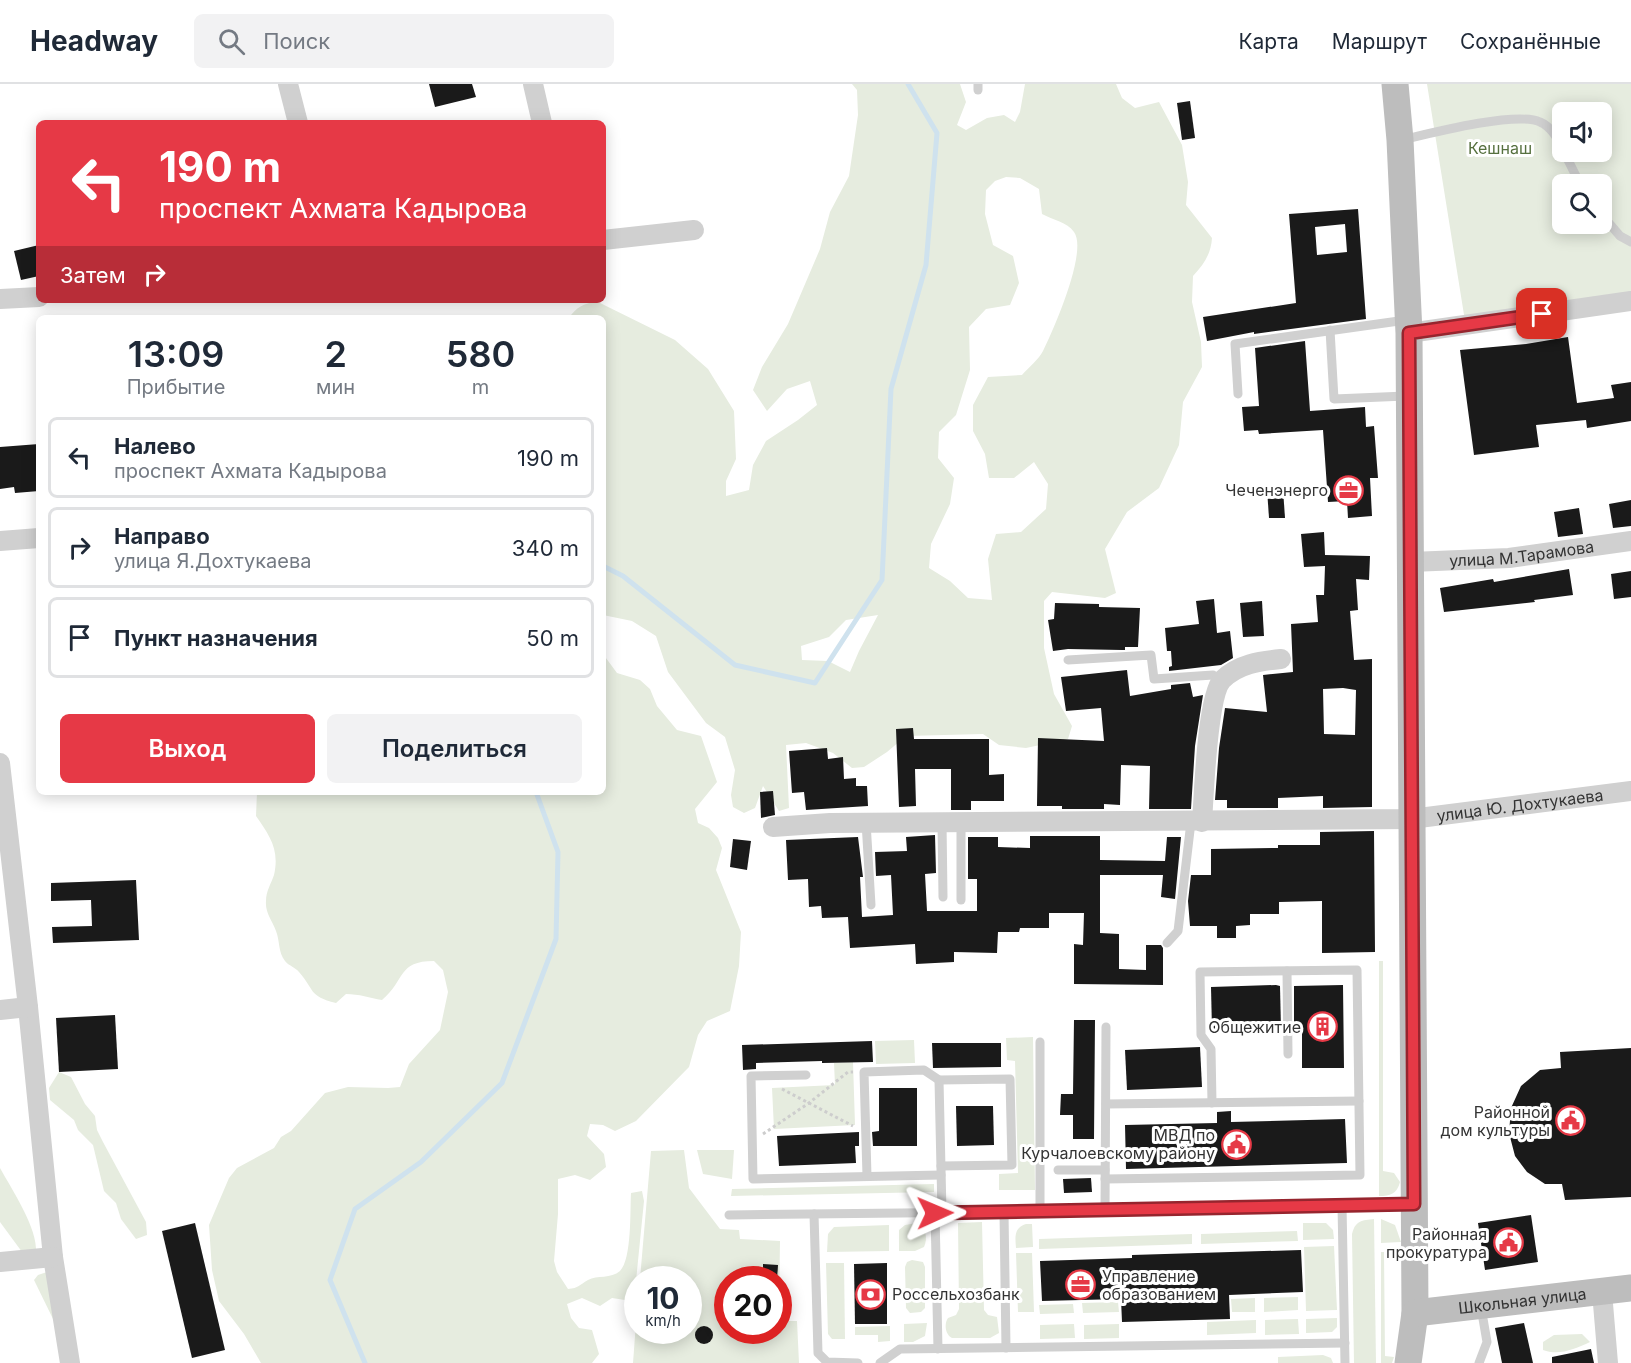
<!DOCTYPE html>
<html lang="ru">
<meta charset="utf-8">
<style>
body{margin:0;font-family:Inter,sans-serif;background:#f2f2f3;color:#1f2937;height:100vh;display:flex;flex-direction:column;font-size:22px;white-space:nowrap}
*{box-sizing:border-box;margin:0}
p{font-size:20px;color:#747a83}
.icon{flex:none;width:33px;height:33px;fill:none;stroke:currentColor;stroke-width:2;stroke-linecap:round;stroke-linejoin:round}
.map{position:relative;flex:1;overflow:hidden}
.sheet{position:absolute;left:36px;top:231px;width:570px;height:480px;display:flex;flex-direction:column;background:#fff;border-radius:9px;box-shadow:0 3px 15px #0003}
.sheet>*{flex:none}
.banner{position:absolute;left:36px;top:36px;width:570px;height:183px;border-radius:9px;box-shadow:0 3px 15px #0003;background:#e63946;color:#fff;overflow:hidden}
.fabs{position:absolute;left:1552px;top:18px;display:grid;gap:12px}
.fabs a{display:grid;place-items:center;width:60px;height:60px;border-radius:9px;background:#fff;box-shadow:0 3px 15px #0003;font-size:30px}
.speed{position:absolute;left:624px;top:1182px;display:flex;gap:12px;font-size:30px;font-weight:700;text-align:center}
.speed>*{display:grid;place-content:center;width:78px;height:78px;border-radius:50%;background:#fff;box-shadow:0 3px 15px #0003;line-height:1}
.speed small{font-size:15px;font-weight:400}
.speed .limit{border:9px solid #d22;background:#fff;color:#111}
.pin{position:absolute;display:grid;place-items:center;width:51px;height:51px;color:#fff;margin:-26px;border-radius:12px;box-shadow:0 3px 9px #0006}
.me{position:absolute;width:66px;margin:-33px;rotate:89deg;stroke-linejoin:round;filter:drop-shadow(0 0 4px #0008)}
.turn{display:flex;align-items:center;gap:21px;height:126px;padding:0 24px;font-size:27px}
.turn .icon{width:78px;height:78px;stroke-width:2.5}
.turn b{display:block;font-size:42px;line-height:51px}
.then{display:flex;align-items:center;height:57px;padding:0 24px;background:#0003;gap:12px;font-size:22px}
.eta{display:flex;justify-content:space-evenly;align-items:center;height:102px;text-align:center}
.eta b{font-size:36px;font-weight:600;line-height:42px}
.primary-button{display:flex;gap:12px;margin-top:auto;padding:12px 24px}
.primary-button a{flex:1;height:69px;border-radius:9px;background:#e63946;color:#fff;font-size:24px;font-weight:600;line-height:69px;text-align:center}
.primary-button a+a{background:#f2f2f3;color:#1f2937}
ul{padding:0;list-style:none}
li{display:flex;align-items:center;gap:18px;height:81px;margin:0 12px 9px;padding:0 12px;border:3px solid #e0e1e3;border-radius:9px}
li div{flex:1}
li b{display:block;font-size:22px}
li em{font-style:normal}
header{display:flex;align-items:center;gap:36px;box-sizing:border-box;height:84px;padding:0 30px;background:#fff;border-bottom:2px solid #e0e1e3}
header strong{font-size:28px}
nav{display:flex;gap:33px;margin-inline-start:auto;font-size:21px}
.search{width:420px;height:54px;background:#f2f2f3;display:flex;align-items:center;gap:15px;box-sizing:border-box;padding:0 21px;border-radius:9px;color:#747a83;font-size:22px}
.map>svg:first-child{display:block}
.green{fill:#e6ecdf;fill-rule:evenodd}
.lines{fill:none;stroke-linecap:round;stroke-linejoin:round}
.stream{stroke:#cfe2ee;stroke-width:5}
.building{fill:#1a1a1a;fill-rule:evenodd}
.path{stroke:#cdcdcd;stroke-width:3;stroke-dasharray:3 3;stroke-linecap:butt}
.lane{stroke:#d0d0d0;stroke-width:9}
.street{stroke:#d0d0d0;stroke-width:20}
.secondary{stroke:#bdbdbd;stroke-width:27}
.route-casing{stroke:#96252e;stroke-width:15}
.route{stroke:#e63946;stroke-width:10}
.labels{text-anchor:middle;stroke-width:6;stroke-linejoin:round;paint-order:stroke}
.park-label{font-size:16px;fill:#56703f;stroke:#fff}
.poi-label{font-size:16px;fill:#333;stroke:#fff;text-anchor:end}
.street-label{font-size:16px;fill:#333;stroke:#fff}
</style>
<header>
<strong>Headway</strong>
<div class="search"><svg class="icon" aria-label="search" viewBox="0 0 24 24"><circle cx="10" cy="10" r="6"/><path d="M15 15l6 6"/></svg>Поиск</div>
<nav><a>Карта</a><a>Маршрут</a><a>Сохранённые</a></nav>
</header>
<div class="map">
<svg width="1631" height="1279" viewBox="0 0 1631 1279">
<rect width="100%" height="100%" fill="#fff"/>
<g class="green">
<path d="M852,0h108l6,18 -9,23 9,5 21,-12 17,-3 11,7 5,-10 5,-28h91l6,14 13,10 24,-6 23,43 6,37 -2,23 26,33c-1,16 -8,26 -19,38l-1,26 9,40 1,25 -19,35 -4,43 -20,43 -32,24 -22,37 11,44 -11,5 -53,-6 -8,9v47l10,46 18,32 -4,13 -42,9 -27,-3 -16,-11 -77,2 -19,16 -23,15 -12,1 -19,-15 -27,-10 -20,2 3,63 -10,3 -16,-25 -8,22 -11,5 -11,-6 -2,-12 4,-25 -10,-33 -19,-14 -38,-51 -12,-36 -24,-15 -29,-6v-297h-34c7,-11 15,-14 27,-17l79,39 33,29 26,42 2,48 -10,22v15l23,-6 4,-25 13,-24 32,-21 19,-15 -7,-24 -23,8 -20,22 -14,-21 9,-23 26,-43 32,-75 10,-37 19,-36 9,-61 -1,-25zM1006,93l14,1 19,11 3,25c11,6 25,8 32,18 14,19 -20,97 -31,119 -4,8 -15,17 -21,24l-34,2 -15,28v26l12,23 4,24h25l20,-16 14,22 -2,25 -25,23 -25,2 -8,25 4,41 -24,-2 -18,-17 -21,-13 2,-24 19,-40 4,-26 -16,-20 1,-26 17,-17 14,-45 -1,-43 17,-18 24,-4 9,-22 -6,-27 -20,-11 -8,-31 1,-24 9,-9zM878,531l-19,36 -9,21 -22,-11 -26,-1 -1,-14 28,-9 17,-17z"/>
<path d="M1427,0h204v210l-166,27zM1563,28h39v40h-39zM1563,100h39v40h-39z"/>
<path d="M603,570l14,19 23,7 10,9 7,17 20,24 24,6 16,46 -22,27 3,14 11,5 9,10 4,10 -6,22 25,62 -2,34 -9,45 -23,10 -9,14 -9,32 -53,54 -21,10 -12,-6 -13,-1 -3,12 17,18 2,13 -16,13 -15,-5 -17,4v35l-4,47 3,11 11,17c11,-1 11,-4 20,-9 9,-5 23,-1 32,-9 12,-12 10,-61 11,-78l11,-2 2,10 -9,90 -10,9 -13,-2 -12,8 -18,-8 -15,6 4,14 8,10 13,2 7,24 -7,9h-331l-17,-29 -25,-33 -7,-31 -3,-45 20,-47 8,-10 37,-20 7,-11 10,-6 34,-38 23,-6 40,1 12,-1 9,-23 31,-34 8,-38 -5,-22 -9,-9c-37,0 -28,19 -52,39 -12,-2 -23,-6 -36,-6l-10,9c-28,-7 -21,-13 -37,-31 -4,-5 -10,-6 -14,-11 -7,-9 -5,-20 -9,-30 -4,-11 -11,-18 -10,-30 0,-10 5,-17 8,-26 6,-26 -5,-40 -18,-59l1,-24h346z"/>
<path d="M1379,877h4v210l11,2 6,9c-3,12 -10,14 -21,14z"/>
<polygon points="1033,953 1035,1106 999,1106 999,1090 1018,1089 1015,977 1007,976 1006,954"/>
<polygon points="914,956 915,979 876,980 875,957"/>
<polygon points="853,978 855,1041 774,1045 772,1004 835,1001 834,979"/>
<polygon points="59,988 71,993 85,1020 95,1032 97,1046 103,1058 146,1138 147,1151 136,1155 121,1135 116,1119 104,1107 93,1061 78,1046 74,1036 50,1016 49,1004"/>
<polygon points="684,1066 689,1104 720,1145 739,1146 740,1155 780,1157 779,1219 778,1196 728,1196 728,1246 778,1246 779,1237 797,1237 799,1279 633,1279 637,1225 638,1246 688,1246 688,1196 640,1195 651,1067"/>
<polygon points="697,1066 734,1066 732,1095 703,1090"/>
<path d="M0,1084c12,22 38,60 36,85l-11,3 -25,-34z"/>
<polygon points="934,1100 934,1108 731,1112 732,1105"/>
<path d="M1374,1135l2,144h-22l-2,-129c3,-13 10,-14 22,-15z"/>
<polygon points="1381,1135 1395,1141 1401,1158 1381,1159"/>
<path d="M982,1138l2,88 4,5 9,2 2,16 -9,5h-38c-7,-4 -8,-14 -4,-20l8,-3 3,-6 -1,-86z"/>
<path d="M917,1139c9,5 11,15 7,24l-9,4h-16v-21l6,-5z"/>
<polygon points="1303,1139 1326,1139 1333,1146 1334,1155 1303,1156"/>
<path d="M1026,1140h6l1,23 -17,1c-1,-12 -2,-20 10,-24z"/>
<polygon points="889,1141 889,1167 827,1168 828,1150 834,1143"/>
<polygon points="1297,1147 1298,1157 1201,1160 1201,1150"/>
<polygon points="1192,1150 1192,1160 1039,1165 1039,1155"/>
<polygon points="1334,1162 1337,1226 1306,1227 1304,1163"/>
<polygon points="1381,1168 1384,1168 1385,1272 1394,1273 1392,1279 1381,1279"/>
<polygon points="1016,1169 1032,1169 1034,1228 1018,1228"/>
<polygon points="912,1176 923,1178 925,1183 925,1224 921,1228 910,1229 906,1224 905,1183 907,1178"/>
<polygon points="826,1179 844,1179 845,1255 832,1255 828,1250"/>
<polygon points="47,1188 54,1237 34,1196 38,1191"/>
<polygon points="1298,1213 1298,1226 1264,1228 1264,1214"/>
<polygon points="1255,1214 1255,1228 1232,1228 1231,1215"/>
<polygon points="1118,1218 1119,1228 1083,1229 1082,1219"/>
<polygon points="1073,1220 1074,1229 1040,1230 1039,1221"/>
<polygon points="1337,1234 1337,1243 1332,1248 1306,1249 1306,1235"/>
<polygon points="1298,1235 1299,1250 1265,1251 1265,1236"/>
<polygon points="1256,1236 1256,1249 1207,1251 1207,1238"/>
<polygon points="927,1239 925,1252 913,1258 904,1258 904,1240"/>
<polygon points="1074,1240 1075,1254 1040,1255 1040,1241"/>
<polygon points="1119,1240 1119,1254 1084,1255 1084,1241"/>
<polygon points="890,1242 890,1257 878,1258 878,1251 855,1251 855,1243"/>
<path d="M1582,1250l8,8c-15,7 -31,14 -47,8v-8l11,-7z"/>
<polygon points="1323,1271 1331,1274 1333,1279 1278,1279 1278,1273"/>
</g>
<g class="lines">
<g class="stream">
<polyline points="603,482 623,492 735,581 815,599 882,496 891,305 926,181 937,49 908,0"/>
<polyline points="365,1279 330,1196 355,1125 421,1078 502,999 556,855 558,768 536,708"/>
</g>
</g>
<g class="building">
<polygon points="429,0 472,0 476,13 435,23"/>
<polygon points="1190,17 1195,54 1182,56 1177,19"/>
<path d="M1358,125l8,110 -112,15v-2l-47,9 -4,-24 93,-14 -7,-89zM1345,140l2,28 -30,3 -2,-28z"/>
<polygon points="39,161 39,192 21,196 14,167"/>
<polygon points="1568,253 1577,319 1614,314 1611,301 1631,298 1631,337 1587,344 1586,336 1536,341 1539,363 1474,371 1460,266 1526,260"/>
<polygon points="1305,257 1310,327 1365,323 1366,343 1374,342 1378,394 1370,394 1372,432 1348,434 1347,417 1328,418 1323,346 1259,350 1258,346 1244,347 1242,323 1259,322 1255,264"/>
<polygon points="39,360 39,407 15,409 14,403 0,405 0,363"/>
<polygon points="1267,405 1283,405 1285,434 1269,434"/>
<polygon points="1631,416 1631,442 1613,444 1609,420"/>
<polygon points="1579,424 1583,450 1558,453 1554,428"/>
<path d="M1324,448l1,23 45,1 -1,24 -13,-1 2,31 -8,1 4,49 18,-1v148l-49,1v-12l-45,2v10h-51v-8h-12l4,-52 6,-40 42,4 -4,-37 30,-3 -2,-48 27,-2 -2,-27h8l1,-29 -21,1 -3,-33zM1343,604l13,2 -1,45 -31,-1 -1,-45z"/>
<polygon points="1569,485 1573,511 1534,516 1535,518 1444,528 1440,504 1493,495 1494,498"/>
<polygon points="1631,487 1631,513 1614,515 1611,490"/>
<polygon points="1214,515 1217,549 1230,547 1233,574 1221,581 1169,587 1169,583 1172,582 1171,567 1167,567 1165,544 1199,540 1196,517"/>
<polygon points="1262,517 1264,552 1243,553 1240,519"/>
<polygon points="1055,519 1099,520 1099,523 1140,524 1138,563 1125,563 1125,566 1122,566 1068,565 1053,567 1048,536 1054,535"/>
<polygon points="1127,586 1130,612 1171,605 1171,601 1190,599 1193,613 1203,611 1195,662 1191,725 1149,725 1150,682 1121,681 1120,721 1104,720 1104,725 1062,725 1062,722 1037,722 1038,654 1104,657 1101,624 1066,627 1061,593"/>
<polygon points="913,644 914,655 989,655 989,691 1004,690 1004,717 971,717 971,726 951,726 951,685 915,685 916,722 899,723 896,645"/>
<polygon points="827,664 828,675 843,673 844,695 856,694 856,702 867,702 868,722 806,726 804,708 792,709 789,667"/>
<polygon points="773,707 775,731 761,734 760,708"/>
<polygon points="1374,747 1375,868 1322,869 1322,817 1279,818 1279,830 1250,830 1250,841 1236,842 1236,854 1217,854 1217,842 1190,842 1188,817 1191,791 1211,791 1211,765 1278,764 1278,761 1320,761 1320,748"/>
<polygon points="935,751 936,789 925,790 927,827 977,827 977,795 968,795 968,753 998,753 998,763 1030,764 1030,752 1100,752 1100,776 1165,777 1167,753 1181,753 1175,815 1161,813 1163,791 1100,791 1100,849 1119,850 1119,885 1146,886 1146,861 1161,861 1163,864 1163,901 1074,900 1074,860 1083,861 1084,829 1049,829 1049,844 1020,844 1019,848 998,848 997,869 954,868 954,878 916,880 915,860 850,864 848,833 822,834 821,822 809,823 808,795 788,796 786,756 858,753 863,793 860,793 862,833 893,831 891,791 876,792 875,768 907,767 906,753"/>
<polygon points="733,755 751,757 747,786 730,783"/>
<polygon points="136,796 139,856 53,859 52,843 92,842 91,816 51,817 51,799"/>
<polygon points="1276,901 1280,902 1281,945 1212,946 1211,903"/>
<polygon points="1343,901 1344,984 1302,984 1302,945 1294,945 1294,902"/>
<polygon points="115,931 118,985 59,988 56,934"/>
<polygon points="1074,936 1095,936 1094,1055 1073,1055 1073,1031 1060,1031 1061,1010 1073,1010"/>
<polygon points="872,957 873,978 822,979 822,977 756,979 756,985 743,986 742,961"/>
<polygon points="932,959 1001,959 1001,983 933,984"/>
<polygon points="1200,963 1202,1003 1127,1006 1125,966"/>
<polygon points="1631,964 1631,1113 1565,1116 1562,1100 1545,1100 1527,1088 1515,1072 1509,1049 1511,1024 1521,1002 1540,986 1561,984 1560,968"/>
<polygon points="879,1004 917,1004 917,1062 873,1062 872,1048 879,1047"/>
<polygon points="956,1022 993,1022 994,1061 957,1062"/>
<polygon points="1231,1027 1231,1038 1345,1035 1347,1079 1126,1085 1125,1041 1217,1039 1217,1028"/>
<polygon points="859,1048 859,1062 855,1062 856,1079 779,1082 777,1052"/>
<polygon points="1091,1094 1092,1108 1064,1109 1063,1095"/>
<polygon points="1531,1131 1538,1178 1485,1186 1478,1139"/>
<polygon points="195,1139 225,1266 192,1274 162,1147"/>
<polygon points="1301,1166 1303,1208 1229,1211 1230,1235 1122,1238 1121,1215 1042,1217 1040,1177 1132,1174 1132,1171"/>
<polygon points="887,1179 887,1240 855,1240 854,1180"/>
<polygon points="763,1180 778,1181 777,1196 763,1196"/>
<polygon points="1524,1239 1533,1279 1502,1279 1495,1244"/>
<circle cx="704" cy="1251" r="9"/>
<polygon points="1591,1265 1594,1279 1552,1279 1552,1273"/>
</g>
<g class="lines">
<g class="path">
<polyline points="782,1005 853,1042"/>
<polyline points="763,1050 809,1019 848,988 853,988"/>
</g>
<g class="lane">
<polyline points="978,0 978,6"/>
<path d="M1402,56c29,-7 114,-29 138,-18 12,5 18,18 23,28"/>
<polyline points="1564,68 1580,100"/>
<polyline points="1602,131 1620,152 1631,158"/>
<polyline points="1330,246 1334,315 1406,312"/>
<polyline points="1238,310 1235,260 1406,236"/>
<polyline points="1068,576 1151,571 1154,595 1213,591 1220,598"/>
<polyline points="866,738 871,821"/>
<polyline points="942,738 943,813"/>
<polyline points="961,738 961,816"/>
<polyline points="1167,859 1178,847 1191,738"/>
<polyline points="1287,887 1288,970"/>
<polyline points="1040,958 1040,1127"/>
<polyline points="806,991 751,992 753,1095 941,1091"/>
<polyline points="939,996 942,1129"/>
<polyline points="1106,1020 1359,1017"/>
<polyline points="1058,1086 1105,1086"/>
<polyline points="867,1092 864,988 924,986 939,996 1010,995 1012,1081 941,1082"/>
<polyline points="1105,1095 1360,1091 1357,886 1200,888 1201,951 1211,965 1212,1019"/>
<polyline points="1342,1121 1412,1120"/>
<polyline points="1105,1127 1106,943"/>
<polyline points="1004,1128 1006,1264"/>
<polyline points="935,1129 938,1265"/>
<polyline points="814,1130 818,1269 827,1278 858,1279"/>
<polyline points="729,1131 1160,1126 1342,1121 1345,1279"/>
<polyline points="880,1279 900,1265 1345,1259"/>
<polyline points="1479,1279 1487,1258 1481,1223"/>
</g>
<g class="street">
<polyline points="288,0 298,39"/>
<polyline points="533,0 542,39"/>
<polyline points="603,156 694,146"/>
<polyline points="0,215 39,213"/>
<polyline points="1409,249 1631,217"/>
<polyline points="0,457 39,454"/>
<path id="s1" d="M1411,478l98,-4 122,-17"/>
<polyline points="0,679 28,923 53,1173 70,1279"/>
<path d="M1202,738c2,-27 5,-125 20,-142 16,-16 38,-19 59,-21"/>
<path id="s2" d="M773,743l57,-4 581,-4 220,-28"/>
<polyline points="0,926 28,923"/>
<polyline points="0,1178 53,1173"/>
<polyline points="1602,1208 1608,1279"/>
</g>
<g class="secondary">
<polyline points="1395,0 1400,56 1409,249 1415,1229 1408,1279"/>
<path id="s3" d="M1415,1229l216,-25"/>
</g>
</g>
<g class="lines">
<defs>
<polyline id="route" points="935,1129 1414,1120 1409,249 1542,230"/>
</defs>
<use href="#route" class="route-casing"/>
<use href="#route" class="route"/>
</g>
<defs>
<symbol id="office-ring" viewBox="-11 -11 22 22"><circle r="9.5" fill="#fff" stroke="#e63946" stroke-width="1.5"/><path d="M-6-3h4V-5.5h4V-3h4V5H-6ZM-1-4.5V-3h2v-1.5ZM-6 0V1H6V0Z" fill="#e63946"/></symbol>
<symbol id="building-ring" viewBox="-11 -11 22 22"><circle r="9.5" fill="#fff" stroke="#e63946" stroke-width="1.5"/><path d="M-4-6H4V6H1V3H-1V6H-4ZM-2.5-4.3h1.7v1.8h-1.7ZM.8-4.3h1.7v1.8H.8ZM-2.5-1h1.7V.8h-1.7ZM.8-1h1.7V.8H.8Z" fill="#e63946"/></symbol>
<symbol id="civic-ring" viewBox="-11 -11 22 22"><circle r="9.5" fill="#fff" stroke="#e63946" stroke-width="1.5"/><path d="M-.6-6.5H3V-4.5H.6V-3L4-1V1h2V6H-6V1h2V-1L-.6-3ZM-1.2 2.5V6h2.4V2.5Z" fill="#e63946"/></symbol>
<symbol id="bank-ring" viewBox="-11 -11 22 22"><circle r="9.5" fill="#fff" stroke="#e63946" stroke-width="1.5"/><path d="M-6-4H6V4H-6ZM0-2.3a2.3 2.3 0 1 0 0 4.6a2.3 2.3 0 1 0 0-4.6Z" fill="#e63946"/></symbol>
</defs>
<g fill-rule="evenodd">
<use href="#office-ring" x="1332" y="390" width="33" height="33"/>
<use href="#building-ring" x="1306" y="926" width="33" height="33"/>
<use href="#civic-ring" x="1554" y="1020" width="33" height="33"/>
<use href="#civic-ring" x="1220" y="1044" width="33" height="33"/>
<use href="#civic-ring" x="1492" y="1142" width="33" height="33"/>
<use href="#office-ring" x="1064" y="1184" width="33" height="33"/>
<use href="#bank-ring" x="854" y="1194" width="33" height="33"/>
</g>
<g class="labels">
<g class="park-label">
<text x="1500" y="70">Кешнаш</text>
</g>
<g class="poi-label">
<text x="1328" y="412">Чеченэнерго</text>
<text x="1301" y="949">Общежитие</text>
<text x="1550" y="1034">Районной<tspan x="1550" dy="18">дом культуры</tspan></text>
<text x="1215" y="1057">МВД по<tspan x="1215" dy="18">Курчалоевскому району</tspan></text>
<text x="1487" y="1156">Районная<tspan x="1487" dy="18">прокуратура</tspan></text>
<text x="1102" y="1198" text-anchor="start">Управление<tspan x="1102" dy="18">образованием</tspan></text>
<text x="892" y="1216" text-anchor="start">Россельхозбанк</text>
</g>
<g class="street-label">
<text dy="6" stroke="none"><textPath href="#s1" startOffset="111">улица М.Тарамова</textPath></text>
<text dy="6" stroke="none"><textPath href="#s2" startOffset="748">улица Ю. Дохтукаева</textPath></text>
<text dy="6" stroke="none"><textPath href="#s3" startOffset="108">Школьная улица</textPath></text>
</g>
</g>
</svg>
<div class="fabs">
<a><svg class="icon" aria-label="sound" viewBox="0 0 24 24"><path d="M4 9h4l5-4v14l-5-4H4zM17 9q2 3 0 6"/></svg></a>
<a><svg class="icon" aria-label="search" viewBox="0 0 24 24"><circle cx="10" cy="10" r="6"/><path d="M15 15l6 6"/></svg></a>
</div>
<div class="speed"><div>10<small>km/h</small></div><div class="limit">20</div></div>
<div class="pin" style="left:1542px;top:230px;background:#d93025"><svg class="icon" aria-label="arrive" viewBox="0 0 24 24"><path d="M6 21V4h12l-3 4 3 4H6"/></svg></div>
<svg class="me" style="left:935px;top:1129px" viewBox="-20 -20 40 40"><path d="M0-17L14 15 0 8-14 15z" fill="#e63946" stroke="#fff" stroke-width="4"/></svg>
<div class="banner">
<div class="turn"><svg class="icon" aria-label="left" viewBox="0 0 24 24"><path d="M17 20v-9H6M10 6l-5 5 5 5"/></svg><div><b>190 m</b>проспект Ахмата Кадырова</div></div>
<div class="then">Затем<svg class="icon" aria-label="right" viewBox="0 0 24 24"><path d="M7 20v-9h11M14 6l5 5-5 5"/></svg></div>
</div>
<section class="sheet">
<div class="eta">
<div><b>13:09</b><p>Прибытие</p></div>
<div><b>2</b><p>мин</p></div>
<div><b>580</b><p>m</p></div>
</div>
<ul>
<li><svg class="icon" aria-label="left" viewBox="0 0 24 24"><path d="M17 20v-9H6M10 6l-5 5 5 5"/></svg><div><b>Налево</b><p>проспект Ахмата Кадырова</p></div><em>190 m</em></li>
<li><svg class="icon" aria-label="right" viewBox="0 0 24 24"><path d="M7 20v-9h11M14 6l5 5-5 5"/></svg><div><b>Направо</b><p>улица Я.Дохтукаева</p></div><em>340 m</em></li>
<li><svg class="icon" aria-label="arrive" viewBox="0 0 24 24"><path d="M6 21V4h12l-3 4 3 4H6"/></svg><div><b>Пункт назначения</b></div><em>50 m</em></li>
</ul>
<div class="primary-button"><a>Выход</a><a>Поделиться</a></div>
</section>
</div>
